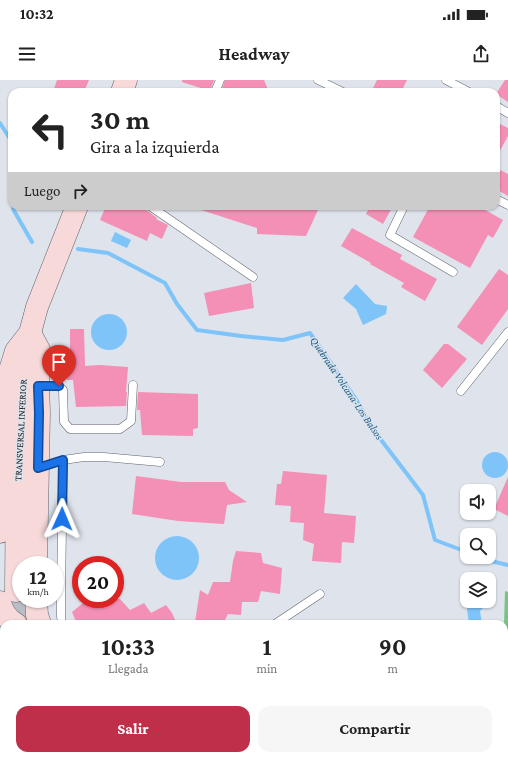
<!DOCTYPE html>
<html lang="es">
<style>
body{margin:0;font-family:"Crimson Pro",serif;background:#f6f6f6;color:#222;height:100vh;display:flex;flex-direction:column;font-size:15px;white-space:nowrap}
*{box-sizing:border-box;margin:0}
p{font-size:13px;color:#767676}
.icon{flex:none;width:22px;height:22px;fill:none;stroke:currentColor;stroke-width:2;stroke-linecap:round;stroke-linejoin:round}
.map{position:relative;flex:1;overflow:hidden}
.panel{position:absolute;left:0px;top:540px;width:508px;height:140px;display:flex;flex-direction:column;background:#fff;border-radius:12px 12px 0 0;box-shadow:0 1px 3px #0004}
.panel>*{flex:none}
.banner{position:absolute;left:8px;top:8px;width:492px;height:122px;border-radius:12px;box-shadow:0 1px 3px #0004;background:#fff;color:#222;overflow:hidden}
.tools{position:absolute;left:460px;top:404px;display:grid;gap:8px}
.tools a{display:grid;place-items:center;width:36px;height:36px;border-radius:8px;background:#fff;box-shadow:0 1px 3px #0004;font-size:20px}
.speed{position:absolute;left:12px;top:476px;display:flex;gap:8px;font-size:20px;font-weight:700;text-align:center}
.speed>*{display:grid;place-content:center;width:52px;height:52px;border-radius:50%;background:#fff;box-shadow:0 1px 3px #0004;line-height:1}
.speed small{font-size:10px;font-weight:400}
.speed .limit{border:6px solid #d22;background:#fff;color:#111}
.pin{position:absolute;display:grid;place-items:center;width:34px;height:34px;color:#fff;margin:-41px -17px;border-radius:50% 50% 50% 0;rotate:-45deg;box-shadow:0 0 4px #0007}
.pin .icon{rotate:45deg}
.me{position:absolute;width:44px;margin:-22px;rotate:1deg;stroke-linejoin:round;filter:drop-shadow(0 0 3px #0008)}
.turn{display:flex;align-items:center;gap:14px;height:84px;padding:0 16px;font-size:18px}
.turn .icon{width:52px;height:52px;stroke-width:2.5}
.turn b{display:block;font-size:28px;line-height:34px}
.then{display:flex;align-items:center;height:38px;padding:0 16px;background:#0003;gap:8px;font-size:15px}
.eta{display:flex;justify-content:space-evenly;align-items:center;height:68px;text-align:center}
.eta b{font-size:24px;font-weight:700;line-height:28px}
.button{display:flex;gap:8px;margin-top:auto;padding:8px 16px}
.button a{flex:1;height:46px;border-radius:12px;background:#bf2f49;color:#fff;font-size:16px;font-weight:700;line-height:46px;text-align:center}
.button a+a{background:#f6f6f6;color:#222}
.status{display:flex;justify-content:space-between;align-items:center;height:28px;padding:0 20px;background:#fff;direction:ltr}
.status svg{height:11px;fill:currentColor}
header{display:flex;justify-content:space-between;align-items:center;height:52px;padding:0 16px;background:#fff;font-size:18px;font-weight:700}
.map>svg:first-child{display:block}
.green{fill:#78c581}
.water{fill:#7ec4f9}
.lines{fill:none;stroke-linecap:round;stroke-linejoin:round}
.stream{stroke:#7ec4f9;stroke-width:4}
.building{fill:#f48fb5}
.secondary-tunnel{stroke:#b9bdc5;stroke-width:22;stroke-dasharray:22 11;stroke-linecap:butt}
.lane-casing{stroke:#60656d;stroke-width:9}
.secondary-casing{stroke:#60656d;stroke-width:23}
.lane{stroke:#fff;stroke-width:8}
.secondary{stroke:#f6d9d8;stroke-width:22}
.route-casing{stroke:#114b97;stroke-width:10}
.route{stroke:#1a73e8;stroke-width:7}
.labels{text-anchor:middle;stroke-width:3;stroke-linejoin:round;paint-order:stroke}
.street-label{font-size:10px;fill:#232529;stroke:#dee3ec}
.water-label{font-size:11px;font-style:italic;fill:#185b86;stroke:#dee3ec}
</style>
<div class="status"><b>10:32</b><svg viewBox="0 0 49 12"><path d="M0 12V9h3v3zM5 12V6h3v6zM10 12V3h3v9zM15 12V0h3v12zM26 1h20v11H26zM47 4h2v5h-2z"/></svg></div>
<header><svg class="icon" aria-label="menu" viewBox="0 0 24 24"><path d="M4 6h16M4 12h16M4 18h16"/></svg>Headway<svg class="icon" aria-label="share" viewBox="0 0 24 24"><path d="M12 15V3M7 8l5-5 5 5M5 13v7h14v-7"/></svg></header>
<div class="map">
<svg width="508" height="680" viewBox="0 0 508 680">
<rect width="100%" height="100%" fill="#dee3ec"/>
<polygon class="green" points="505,511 508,512 508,567 504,566 504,544"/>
<g class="water">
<polygon points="115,152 131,160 127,168 111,161"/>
<polygon points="356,204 375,224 387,226 386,234 363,245 356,229 343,218"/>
<circle cx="109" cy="252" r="18"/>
<circle cx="495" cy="385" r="13"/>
<circle cx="177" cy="478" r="22"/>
<polygon points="466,521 482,521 483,528 480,531 482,544 469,544"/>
</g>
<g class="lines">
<g class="stream">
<polyline points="0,43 12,62"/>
<polyline points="16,126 13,129 32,162"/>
<polyline points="78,169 108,173 165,203 177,224 197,250 241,256 283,260 310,253 357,321 372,348 423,415 435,460 467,472"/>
<polyline points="481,477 495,482 508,485"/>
</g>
</g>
<g class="building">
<polygon points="57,0 89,0 84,12 53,12"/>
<polygon points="182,0 214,0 210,11 182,2"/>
<polygon points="225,0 264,0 269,12 221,12"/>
<polygon points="377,0 407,0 401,12 371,12"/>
<polygon points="505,0 508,0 508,22 496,14"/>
<polygon points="496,42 508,48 508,56 496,78"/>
<polygon points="496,88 508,94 508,116 496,109"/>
<polygon points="106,126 141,126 157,138 156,139 168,145 162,159 150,153 147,161 100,140"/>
<polygon points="195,126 252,126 251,128 292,128 294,126 311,126 318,130 306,156 257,154 257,148 195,128"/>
<polygon points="370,126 393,126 383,144 366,134"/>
<polygon points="430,126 478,126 503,140 493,158 488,155 470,188 413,157"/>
<polygon points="352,148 402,175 400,179 437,199 425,221 401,207 404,203 370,184 371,183 341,166"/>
<polygon points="499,189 508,195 508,229 482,265 457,247"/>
<polygon points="251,203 254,228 209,236 204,213"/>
<polygon points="70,249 84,249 85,286 99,285 128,287 126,312 127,312 126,326 76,327 73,300 67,300 66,288 70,287"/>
<polygon points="444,264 448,264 467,279 442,308 423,290"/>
<polygon points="138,312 198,314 198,348 193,349 193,356 142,355 140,330 137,330"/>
<polygon points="283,391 327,395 324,433 356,436 354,463 342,462 341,483 312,481 314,464 303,460 304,443 290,442 291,426 275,425 277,404 281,404"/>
<polygon points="136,396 181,402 225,402 229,410 247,422 227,425 224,444 178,441 132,434"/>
<polygon points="508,397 508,436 494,429"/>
<polygon points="236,471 261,473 263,483 282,488 280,514 261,511 258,522 242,522 241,535 228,534 223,544 205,544 195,542 200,510 208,515 213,502 230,502 233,481"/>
<polygon points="88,519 120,519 130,530 144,523 151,533 166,525 172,533 177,544 77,544 72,532"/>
</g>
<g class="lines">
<g class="secondary-tunnel">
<polyline points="16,544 16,511"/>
<polyline points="0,631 4,620"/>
</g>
<defs>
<g id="lane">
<polyline points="318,0 343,12"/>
<polyline points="446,0 469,12"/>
<polyline points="215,12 220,0"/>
<polyline points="496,26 508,33"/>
<polyline points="496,119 508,125"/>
<polyline points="150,126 253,197"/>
<polyline points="404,126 390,155 453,192"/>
<polyline points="39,305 59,306 63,310 64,342 70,349 120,349 131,341 133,305"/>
<polyline points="461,311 508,252"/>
<polyline points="39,388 63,380 84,377 104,377 160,382"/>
<polyline points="62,544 61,536 61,513 63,380"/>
<polyline points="275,544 320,514"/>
<polyline points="180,680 186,676"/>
<polyline points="257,680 258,676"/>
<polyline points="444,680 445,676"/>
</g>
<g id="secondary">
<polyline points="122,12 126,0"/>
<polyline points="0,452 2,391 2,336 6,303 16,271 30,253 39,270 38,305 39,333 36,485"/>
<polyline points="16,511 17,386 21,310 30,253 37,227 77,126"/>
<polyline points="36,519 37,535 40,544"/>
<path d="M0,522c2,10 7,17 16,22"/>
<polyline points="0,567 4,570"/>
<polyline points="0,588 4,591"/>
<polyline points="0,672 4,664"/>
<polyline points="95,676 99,680"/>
<polyline points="133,676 139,680"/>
</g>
</defs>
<use href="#lane" class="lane-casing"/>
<use href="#secondary" class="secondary-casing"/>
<use href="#lane" class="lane"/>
<use href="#secondary" class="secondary"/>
</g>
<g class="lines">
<defs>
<polyline id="route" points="59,306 38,306 39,333 38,388 63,380 62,439"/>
</defs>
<use href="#route" class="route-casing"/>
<use href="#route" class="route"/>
</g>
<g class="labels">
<g class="street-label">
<text transform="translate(20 350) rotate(-87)" y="4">TRANSVERSAL INFERIOR</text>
</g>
<g class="water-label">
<text transform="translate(347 308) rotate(56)" y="4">Quebrada Volcana-Los Balsos</text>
</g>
</g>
</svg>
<div class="tools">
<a><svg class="icon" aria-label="sound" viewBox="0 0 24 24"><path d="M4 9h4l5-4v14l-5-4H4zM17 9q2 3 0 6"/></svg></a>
<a><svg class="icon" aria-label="search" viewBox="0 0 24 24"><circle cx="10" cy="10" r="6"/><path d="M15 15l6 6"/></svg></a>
<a><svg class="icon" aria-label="layers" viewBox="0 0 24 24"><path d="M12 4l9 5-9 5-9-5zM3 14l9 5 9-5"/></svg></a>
</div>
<div class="speed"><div>12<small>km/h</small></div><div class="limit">20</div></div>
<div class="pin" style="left:59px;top:306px;background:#d93025"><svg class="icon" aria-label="arrive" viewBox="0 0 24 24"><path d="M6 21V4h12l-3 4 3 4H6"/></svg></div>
<svg class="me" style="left:62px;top:439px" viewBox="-20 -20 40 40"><path d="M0-17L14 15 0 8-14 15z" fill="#1a73e8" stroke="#fff" stroke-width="4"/></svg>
<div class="banner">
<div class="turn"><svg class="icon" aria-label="left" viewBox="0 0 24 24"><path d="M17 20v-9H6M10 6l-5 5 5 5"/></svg><div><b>30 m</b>Gira a la izquierda</div></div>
<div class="then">Luego<svg class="icon" aria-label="right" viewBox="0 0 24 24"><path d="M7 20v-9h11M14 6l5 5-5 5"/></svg></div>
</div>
<section class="panel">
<div class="eta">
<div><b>10:33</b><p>Llegada</p></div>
<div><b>1</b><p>min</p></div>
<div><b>90</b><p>m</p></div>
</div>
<div class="button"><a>Salir</a><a>Compartir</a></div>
</section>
</div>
